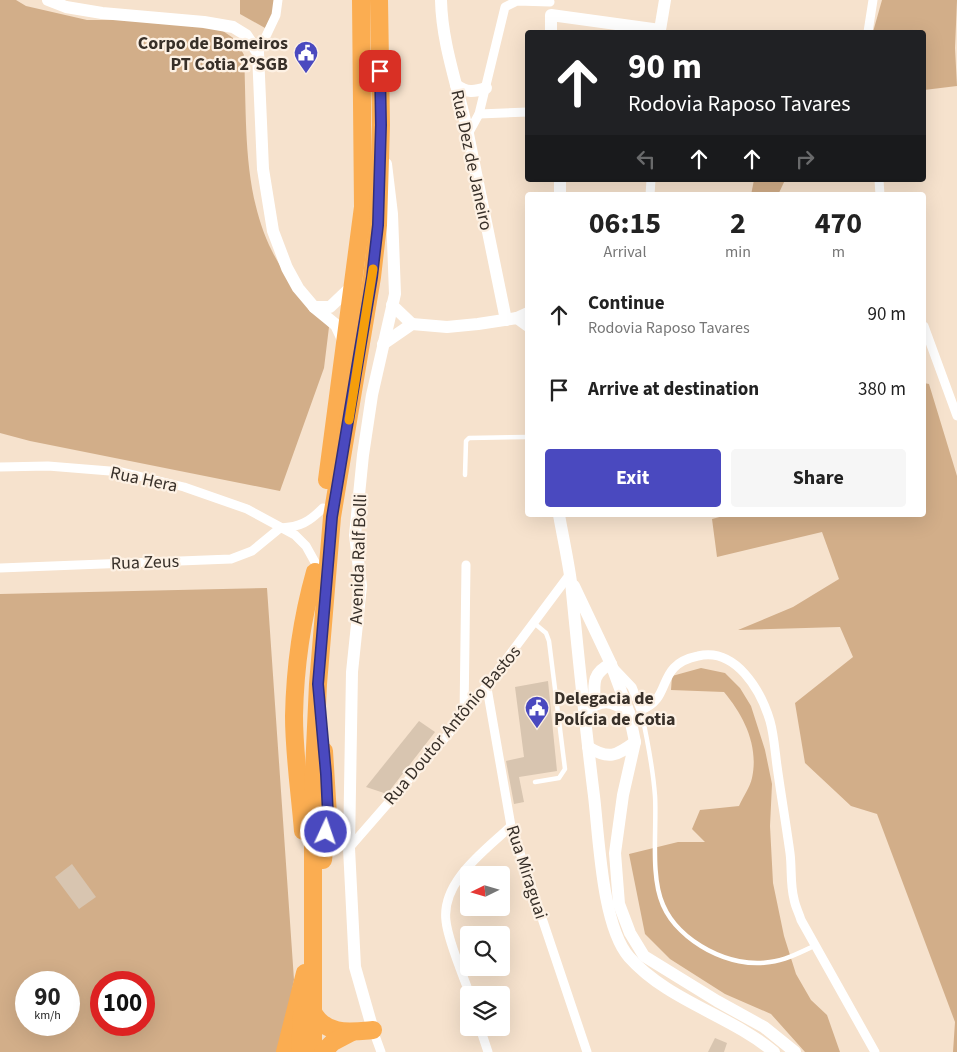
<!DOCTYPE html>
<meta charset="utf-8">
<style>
body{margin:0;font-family:"Source Sans 3",sans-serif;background:#f6f6f6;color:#222;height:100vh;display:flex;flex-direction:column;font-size:19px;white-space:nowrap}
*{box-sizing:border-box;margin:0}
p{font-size:16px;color:#767676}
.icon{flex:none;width:28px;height:28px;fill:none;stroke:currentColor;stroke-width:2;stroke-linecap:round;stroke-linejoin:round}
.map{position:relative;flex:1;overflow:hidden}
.details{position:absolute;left:525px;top:192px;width:401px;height:325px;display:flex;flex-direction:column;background:#fff;border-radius:5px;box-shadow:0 5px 20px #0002}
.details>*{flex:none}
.guide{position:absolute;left:525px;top:30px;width:401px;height:152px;border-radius:5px;box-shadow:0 5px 20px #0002;background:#202124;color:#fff;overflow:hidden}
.needle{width:32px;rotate:265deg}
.fabs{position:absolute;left:460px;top:866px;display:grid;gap:10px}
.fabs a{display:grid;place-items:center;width:50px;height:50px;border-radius:5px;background:#fff;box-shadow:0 5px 20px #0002;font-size:25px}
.speed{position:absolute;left:15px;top:971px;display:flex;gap:10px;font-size:25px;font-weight:700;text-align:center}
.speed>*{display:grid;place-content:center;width:65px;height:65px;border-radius:50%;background:#fff;box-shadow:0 5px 20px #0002;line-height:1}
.speed small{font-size:12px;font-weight:400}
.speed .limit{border:8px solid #d22;background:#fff;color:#111}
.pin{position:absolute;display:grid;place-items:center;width:42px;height:42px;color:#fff;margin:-21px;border-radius:10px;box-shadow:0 2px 8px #0006}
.me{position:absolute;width:55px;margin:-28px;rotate:3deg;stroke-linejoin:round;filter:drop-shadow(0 0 4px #0008)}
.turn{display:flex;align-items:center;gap:18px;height:105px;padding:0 20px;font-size:22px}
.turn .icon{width:65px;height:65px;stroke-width:2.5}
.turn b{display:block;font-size:35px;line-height:42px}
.lanes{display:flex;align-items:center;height:48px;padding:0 20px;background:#0003;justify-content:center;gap:25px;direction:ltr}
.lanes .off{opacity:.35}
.eta{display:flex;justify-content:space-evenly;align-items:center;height:85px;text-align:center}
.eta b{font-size:30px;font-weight:700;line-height:35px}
.primary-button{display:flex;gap:10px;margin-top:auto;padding:10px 20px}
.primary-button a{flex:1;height:58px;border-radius:5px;background:#4a49bf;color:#fff;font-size:20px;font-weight:700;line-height:58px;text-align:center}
.primary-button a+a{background:#f6f6f6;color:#222}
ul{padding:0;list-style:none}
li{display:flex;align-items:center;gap:15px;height:75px;padding:0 20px}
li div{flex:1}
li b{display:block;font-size:19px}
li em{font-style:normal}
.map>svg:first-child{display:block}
.green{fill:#d2ae89;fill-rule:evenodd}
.building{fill:#d8c5b0}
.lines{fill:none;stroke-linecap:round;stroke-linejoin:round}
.lane{stroke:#fff;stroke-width:4.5}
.street{stroke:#fff;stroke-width:9}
.secondary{stroke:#fff;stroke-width:12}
.highway{stroke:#fbad51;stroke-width:18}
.route-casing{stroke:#302f7c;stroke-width:12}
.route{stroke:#4a49bf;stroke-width:9}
.slow{stroke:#f59e0b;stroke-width:9}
.labels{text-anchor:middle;stroke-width:4.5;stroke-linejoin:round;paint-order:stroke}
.poi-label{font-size:18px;font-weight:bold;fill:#383029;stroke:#fdf1e4;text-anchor:end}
.street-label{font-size:18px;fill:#383029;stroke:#fdf1e4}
</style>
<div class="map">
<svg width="957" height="1052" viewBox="0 0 957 1052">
<rect width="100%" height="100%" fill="#f6e2cd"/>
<g class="green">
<path d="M0,0h16l10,6 61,14h92l44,11 13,9 8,15c3,65 -2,136 28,196 14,29 36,52 57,76l-5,41 -44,123 -250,-50 -30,-8z"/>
<polygon points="240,0 276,0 275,16 265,28 240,14"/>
<polygon points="882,0 957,0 955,48 957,86 924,90 924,32 873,32"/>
<polygon points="754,180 785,180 778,195 751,195"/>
<polygon points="924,383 929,384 957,476 957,1052 953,1052 955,1022 877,814 851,806 805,763 795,703 853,657 840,627 738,630 793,607 839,579 822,532 717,557 712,519 727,515 924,515"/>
<path d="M267,588l27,392 -14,72h-280v-458zM26,982h43v43h-43zM101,982h43v43h-43z"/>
<path d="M701,668l24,5 15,15 11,18 14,44 7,34 -2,42 3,57 11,53 12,38 15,26 16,15 13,37h-35l-34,-38 -46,-20 -55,-35 -25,-25 -16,-80 49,-12h27l-13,-13 8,-19 39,-4c4,-9 11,-19 13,-28 7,-32 -8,-62 -28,-86l-53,-2 1,-14z"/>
</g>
<g class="building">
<polygon points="548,681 557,771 519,777 524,802 514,804 506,761 524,757 515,687"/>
<polygon points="419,721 435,732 387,794 366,787"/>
<polygon points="72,864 96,897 79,909 55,877"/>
<polygon points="715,1038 727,1043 724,1052 708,1052"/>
</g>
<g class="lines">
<g class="lane">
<polyline points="465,475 466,441 469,438 528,437"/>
<polyline points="534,623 546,633 549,641 565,769 559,778 535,782"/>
<path d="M641,710c6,28 12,57 14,86 2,32 -5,80 8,109 16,37 68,64 107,57 16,-2 31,-10 46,-17"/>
</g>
<g class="street">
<polyline points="868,32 873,0"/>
<polyline points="258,53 276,15 278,0"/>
<polyline points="479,114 528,112"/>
<polyline points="468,134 479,114 505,7 517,1 550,2"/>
<polyline points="879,180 880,195"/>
<polyline points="650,195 651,180"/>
<polyline points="924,326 957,416"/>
<polyline points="0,467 48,466 122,472 184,487 247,509 295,535 306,546 316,564"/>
<path d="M281,528c19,-1 28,-6 42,-20"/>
<polyline points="0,568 231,559 252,551 280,528"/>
<path d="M612,666l20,21 9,23c33,-12 13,-45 57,-54 38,-9 63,35 72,65 4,14 5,31 7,45 4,29 9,58 13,87 2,15 0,31 4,46 1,7 5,14 7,21l74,132"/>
<polyline points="487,688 511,826 587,1052"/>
<polyline points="464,716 466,565"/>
<polyline points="349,848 464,716 570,574"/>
<path d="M470,995c-7,-20 -22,-54 -24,-74 -5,-40 40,-71 65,-95"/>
<polyline points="480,1028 488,1052"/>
<polyline points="373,1030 381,1052"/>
</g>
<g class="secondary">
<polyline points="48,0 66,7 102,13 204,22 233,27 246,35 258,53 263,169 273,231 287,268 298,288 314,307 336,325 344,342"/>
<path d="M441,0c1,46 18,89 27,134 13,62 25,124 38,186"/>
<polyline points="551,32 551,15 660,30 665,0"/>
<path d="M456,85c11,8 18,7 30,3"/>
<polyline points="560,180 560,195"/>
<polyline points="392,305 412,324"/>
<polyline points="314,307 330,307 351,287"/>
<polyline points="517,318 528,326"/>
<polyline points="383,344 412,324 447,327 478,324 517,318 528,313"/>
<path d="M559,515c4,22 9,45 12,67 7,71 14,143 23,214 5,42 8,130 35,161 39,44 101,58 145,95"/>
<polyline points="574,586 611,664 629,713 635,742 623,795 615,853 619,904 630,933 644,956 717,1001 764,1027 795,1052"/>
<path d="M595,704c-1,-19 -4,-31 16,-40"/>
<path d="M584,712c18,-13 27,-13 45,1"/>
<path d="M588,747c21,13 28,9 47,-5"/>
<polyline points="373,1030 355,967 349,848 352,672 361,586 355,535 363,455 372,395 395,294 392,214 386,164"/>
</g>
<g class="highway">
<polyline points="327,480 363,207 361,0"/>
<path d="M303,831c-3,-38 -9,-77 -9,-115 1,-49 8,-98 21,-144"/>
<polyline points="323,860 328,815 324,751"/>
<path d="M313,1012c13,24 37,20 60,18"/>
<polyline points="285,1052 305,973"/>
<polyline points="300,1052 302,1015"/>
<polyline points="313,1052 313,792 318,684 332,517 372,277 378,225 381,125 379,0"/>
<polyline points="323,1052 333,1042 352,1032"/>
</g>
</g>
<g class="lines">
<defs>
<polyline id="route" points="326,832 328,815 326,774 318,684 332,517 372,277 378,225 381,125 380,71"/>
</defs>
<use href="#route" class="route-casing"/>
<use href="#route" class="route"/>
<polyline class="slow" points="349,420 373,269"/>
</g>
<defs>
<symbol id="civic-pin" viewBox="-11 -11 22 30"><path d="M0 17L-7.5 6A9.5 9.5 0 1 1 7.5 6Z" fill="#4a49bf" stroke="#fdf1e4"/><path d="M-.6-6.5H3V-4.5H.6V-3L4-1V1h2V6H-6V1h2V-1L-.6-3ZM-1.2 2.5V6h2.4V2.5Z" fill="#fff"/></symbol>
</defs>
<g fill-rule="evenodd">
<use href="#civic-pin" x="292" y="39" width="28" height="38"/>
<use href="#civic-pin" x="523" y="694" width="28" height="38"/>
</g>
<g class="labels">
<g class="poi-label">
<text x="288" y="49">Corpo de Bomeiros<tspan x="288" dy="21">PT Cotia 2ºSGB</tspan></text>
<text x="554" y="704" text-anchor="start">Delegacia de<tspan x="554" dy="21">Polícia de Cotia</tspan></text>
</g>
<g class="street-label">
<text transform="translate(472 160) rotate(78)" y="6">Rua Dez de Janeiro</text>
<text transform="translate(144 479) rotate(12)" y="6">Rua Hera</text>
<text transform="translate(358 559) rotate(-88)" y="6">Avenida Ralf Bolli</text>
<text transform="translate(145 562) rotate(-2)" y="6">Rua Zeus</text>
<text transform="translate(452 725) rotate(-50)" y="6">Rua Doutor Antônio Bastos</text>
<text transform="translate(527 872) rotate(72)" y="6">Rua Miraguai</text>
</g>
</g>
</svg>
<div class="fabs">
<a><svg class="needle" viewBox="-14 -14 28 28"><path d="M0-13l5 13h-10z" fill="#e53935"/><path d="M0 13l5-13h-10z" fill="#767676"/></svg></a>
<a><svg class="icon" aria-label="search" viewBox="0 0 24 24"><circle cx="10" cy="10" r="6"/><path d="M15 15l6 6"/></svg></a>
<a><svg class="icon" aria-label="layers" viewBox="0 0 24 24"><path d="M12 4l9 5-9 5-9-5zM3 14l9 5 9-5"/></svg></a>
</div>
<div class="speed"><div>90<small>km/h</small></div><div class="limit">100</div></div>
<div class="pin" style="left:380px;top:71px;background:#d93025"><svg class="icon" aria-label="arrive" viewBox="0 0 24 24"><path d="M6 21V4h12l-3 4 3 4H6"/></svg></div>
<svg class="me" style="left:326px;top:832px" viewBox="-20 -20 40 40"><circle r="17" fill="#4a49bf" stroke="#fff" stroke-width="3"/><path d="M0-11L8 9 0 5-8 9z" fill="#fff"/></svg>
<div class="guide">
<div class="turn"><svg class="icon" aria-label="ahead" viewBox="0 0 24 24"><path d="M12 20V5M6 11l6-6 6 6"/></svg><div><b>90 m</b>Rodovia Raposo Tavares</div></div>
<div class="lanes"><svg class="icon off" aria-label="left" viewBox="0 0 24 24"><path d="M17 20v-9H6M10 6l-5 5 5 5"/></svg><svg class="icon" aria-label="ahead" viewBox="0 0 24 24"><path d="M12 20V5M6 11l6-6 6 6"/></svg><svg class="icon" aria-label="ahead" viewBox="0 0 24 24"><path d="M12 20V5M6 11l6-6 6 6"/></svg><svg class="icon off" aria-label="right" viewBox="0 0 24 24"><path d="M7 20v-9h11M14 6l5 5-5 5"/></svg></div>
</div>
<section class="details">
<div class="eta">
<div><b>06:15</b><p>Arrival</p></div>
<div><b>2</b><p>min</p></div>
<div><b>470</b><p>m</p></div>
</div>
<ul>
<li><svg class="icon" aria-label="ahead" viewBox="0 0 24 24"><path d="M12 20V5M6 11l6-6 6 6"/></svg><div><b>Continue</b><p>Rodovia Raposo Tavares</p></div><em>90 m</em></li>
<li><svg class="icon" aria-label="arrive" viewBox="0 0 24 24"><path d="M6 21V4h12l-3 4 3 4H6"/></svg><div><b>Arrive at destination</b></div><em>380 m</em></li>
</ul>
<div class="primary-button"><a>Exit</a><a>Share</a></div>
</section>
</div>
